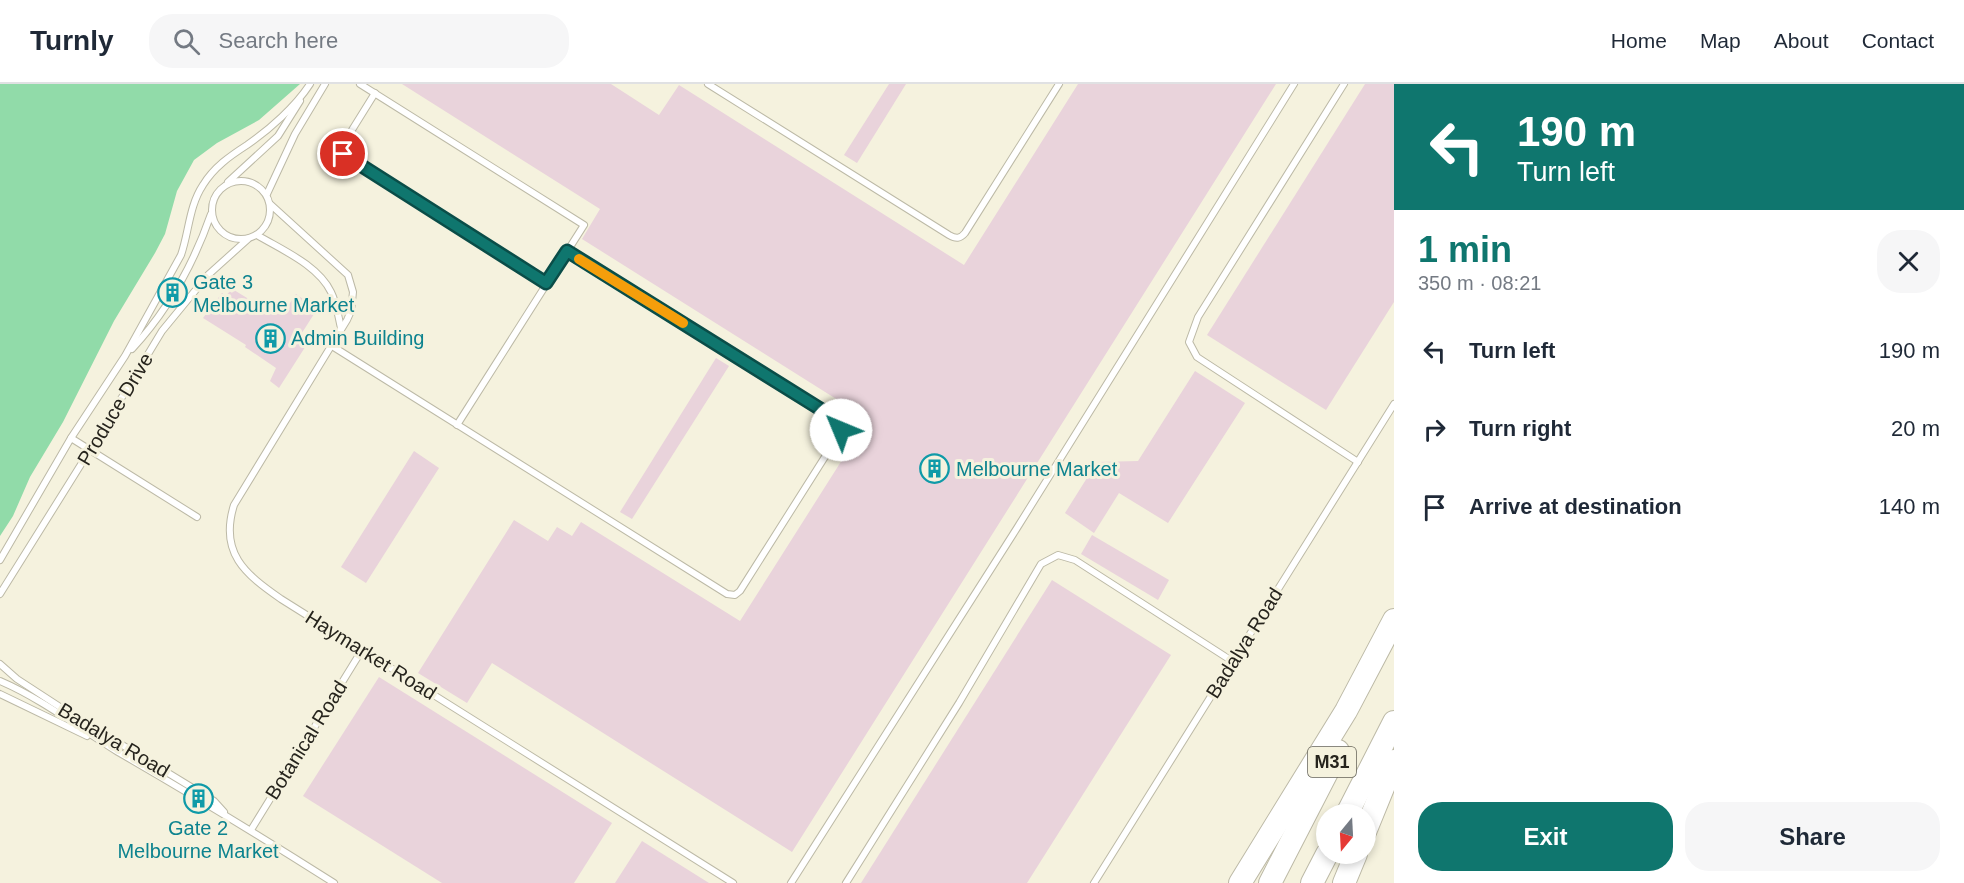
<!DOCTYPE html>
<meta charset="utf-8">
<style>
body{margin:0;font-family:Helvetica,sans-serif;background:#f6f6f7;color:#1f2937;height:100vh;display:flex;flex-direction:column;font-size:22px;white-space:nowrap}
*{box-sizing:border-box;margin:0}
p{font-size:20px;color:#747a83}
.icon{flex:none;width:33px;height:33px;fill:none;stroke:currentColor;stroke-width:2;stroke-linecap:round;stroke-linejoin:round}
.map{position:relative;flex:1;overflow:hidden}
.drawer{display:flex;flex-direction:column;background:#fff;width:570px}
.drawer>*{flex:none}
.guide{background:#0f766e;color:#fff;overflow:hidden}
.needle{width:39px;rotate:198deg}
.buttons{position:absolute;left:1316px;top:720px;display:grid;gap:12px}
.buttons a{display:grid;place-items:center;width:60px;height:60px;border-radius:50%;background:#fff;box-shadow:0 3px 9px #0003;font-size:30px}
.pin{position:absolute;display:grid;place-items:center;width:51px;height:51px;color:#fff;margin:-26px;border:3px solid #fff;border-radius:50%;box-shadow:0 2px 6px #0007}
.me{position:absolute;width:66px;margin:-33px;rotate:315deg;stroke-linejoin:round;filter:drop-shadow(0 0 4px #0008)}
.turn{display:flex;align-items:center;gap:21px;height:126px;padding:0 24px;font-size:27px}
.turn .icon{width:78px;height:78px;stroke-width:2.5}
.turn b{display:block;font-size:42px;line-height:51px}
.round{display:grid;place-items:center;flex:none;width:63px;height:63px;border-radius:24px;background:#f6f6f7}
.summary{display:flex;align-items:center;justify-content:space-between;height:102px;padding:0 24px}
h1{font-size:36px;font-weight:800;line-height:45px;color:#0f766e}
.button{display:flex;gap:12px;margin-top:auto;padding:12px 24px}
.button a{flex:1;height:69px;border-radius:24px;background:#0f766e;color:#fff;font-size:24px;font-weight:800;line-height:69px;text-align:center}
.button a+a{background:#f6f6f7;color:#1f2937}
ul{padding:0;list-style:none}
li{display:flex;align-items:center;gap:18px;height:78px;padding:0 24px}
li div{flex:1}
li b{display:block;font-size:22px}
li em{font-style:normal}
header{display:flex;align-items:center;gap:36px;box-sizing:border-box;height:84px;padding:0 30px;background:#fff;border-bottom:2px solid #e0e1e3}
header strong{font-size:28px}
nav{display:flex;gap:33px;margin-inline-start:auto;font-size:21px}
.search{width:420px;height:54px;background:#f6f6f7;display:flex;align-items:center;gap:15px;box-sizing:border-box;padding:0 21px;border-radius:24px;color:#747a83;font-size:22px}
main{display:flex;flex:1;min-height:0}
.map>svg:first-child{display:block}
.green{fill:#91dba9}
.building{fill:#e9d3db}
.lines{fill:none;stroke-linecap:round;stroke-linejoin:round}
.lane-casing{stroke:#bcb9a6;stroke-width:8}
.highway-casing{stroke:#bcb9a6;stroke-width:24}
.lane{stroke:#fff;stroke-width:6}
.highway{stroke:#fff;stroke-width:22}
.route-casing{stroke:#0a4d48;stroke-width:15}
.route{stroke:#0f766e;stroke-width:10}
.slow{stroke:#f59e0b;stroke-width:10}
.labels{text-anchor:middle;stroke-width:6;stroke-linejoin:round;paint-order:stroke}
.shield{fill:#f5f2de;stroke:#646257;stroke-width:1.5}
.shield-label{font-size:18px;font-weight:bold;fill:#26241d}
.culture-label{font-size:20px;fill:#0d838f;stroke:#f5f2de;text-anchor:start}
.street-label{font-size:20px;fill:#26241d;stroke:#f5f2de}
</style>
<header>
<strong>Turnly</strong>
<div class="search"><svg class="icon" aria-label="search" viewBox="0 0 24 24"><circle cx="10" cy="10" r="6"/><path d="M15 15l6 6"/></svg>Search here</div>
<nav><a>Home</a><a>Map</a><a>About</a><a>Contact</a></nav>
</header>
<main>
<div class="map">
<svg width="1394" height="799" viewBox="0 0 1394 799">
<rect width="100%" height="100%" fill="#f5f2de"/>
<polygon class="green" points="0,0 300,0 259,36 217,59 194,76 177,107 165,150 155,169 114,237 63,338 30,393 13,432 0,452"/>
<g class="building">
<polygon points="402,0 611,0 659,31 679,1 964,181 1078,0 1276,0 792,768 492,579 467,619 418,589 514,436 548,457 557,443 572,452 581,438 740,537 868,335 582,155 600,125"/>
<polygon points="889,0 906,0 857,79 844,71"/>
<polygon points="1365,0 1394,0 1394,218 1326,326 1207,251"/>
<polygon points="234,206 265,225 267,221 282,231 296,210 306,217 302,223 314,230 300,252 309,257 279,304 270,297 276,284 245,263 246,261 203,234 222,209 226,212 230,207 232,209"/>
<polygon points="716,274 729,282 632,435 620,428"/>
<polygon points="1195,287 1245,319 1168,439 1119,409 1094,449 1065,429 1097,378 1138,377"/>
<polygon points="414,367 439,384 366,499 341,483"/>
<polygon points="1092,451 1169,496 1158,516 1081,470"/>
<polygon points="1052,496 1171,571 1027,799 861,799"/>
<polygon points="379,593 612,739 574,799 442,799 303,712"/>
<polygon points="642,757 709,799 615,799"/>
</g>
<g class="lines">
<defs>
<g id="lane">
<polyline points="360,0 584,141 457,341"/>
<path d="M708,0l241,151c7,4 11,4 16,-2l94,-149"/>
<polyline points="1344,0 1198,233 1189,258 1197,273 1358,378"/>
<polyline points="375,9 342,62 341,66 343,70 546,199"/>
<circle cx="241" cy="126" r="29"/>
<polyline points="228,98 278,52 300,17"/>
<polyline points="267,110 295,50 325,0"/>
<path d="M270,120l78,71 5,17 -2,19 -4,9 -113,185c-15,48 11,69 47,94l452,284"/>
<path d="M257,151c25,15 61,30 74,57 6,12 7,24 10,36"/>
<polyline points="332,262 727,510 735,511 740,507 840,349 841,340 838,336 567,167"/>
<path d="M132,265c36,-39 62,-86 79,-135"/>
<polyline points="71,354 197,433"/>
<path d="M0,476l71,-122 54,-82 56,-101c8,-23 8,-49 22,-70 11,-18 27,-29 44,-40 22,-15 49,-39 63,-61"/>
<polyline points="0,510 90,366 162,247 208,191 248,155"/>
<polyline points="0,580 17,595 60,623 214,717 224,728"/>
<path d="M0,597c42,18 79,47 118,71 73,42 145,86 216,131"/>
<polyline points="0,610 87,652"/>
<polyline points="251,746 362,566"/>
<polyline points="791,799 1017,444 1294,0"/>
<polyline points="846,799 959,619 1041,480 1058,471 1075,476 1232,577"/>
<polyline points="1094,799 1394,320"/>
</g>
<g id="highway">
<polyline points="1347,730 1394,638"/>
<polyline points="1365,748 1394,677"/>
<polyline points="1240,799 1346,627 1394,536"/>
<polyline points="1270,799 1338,667"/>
<polyline points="1312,799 1327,770"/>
<polyline points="1344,799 1356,770"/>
</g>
</defs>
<use href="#lane" class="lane-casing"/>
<use href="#highway" class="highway-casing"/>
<use href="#lane" class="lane"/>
<use href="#highway" class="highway"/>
</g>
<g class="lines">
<defs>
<polyline id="route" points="343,70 546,199 567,167 838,336 841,340 841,346"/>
</defs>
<use href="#route" class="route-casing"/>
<use href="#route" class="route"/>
<polyline class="slow" points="579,175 683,239"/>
</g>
<defs>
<symbol id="building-ring" viewBox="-11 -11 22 22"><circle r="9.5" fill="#f5f2de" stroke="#0f9aa8" stroke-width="1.5"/><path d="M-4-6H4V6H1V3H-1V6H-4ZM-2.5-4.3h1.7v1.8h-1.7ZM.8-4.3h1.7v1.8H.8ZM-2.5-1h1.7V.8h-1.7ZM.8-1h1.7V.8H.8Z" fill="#0f9aa8"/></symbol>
</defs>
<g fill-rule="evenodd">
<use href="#building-ring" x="156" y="192" width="33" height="33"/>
<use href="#building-ring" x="254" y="238" width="33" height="33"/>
<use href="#building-ring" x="918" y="368" width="33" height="33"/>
<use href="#building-ring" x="182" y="698" width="33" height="33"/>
</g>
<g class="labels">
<rect class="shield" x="1308" y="663" width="48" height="30" rx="4.5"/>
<g class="shield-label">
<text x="1332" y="684">M31</text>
</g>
<g class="culture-label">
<text x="193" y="205">Gate 3<tspan x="193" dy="23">Melbourne Market</tspan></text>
<text x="291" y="261">Admin Building</text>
<text x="956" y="392">Melbourne Market</text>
<text x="198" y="751" text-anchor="middle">Gate 2<tspan x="198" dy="23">Melbourne Market</tspan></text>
</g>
<g class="street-label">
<text transform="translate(115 325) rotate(-59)" y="7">Produce Drive</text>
<text transform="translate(1244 559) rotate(-58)" y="7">Badalya Road</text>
<text transform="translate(371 571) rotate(32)" y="7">Haymarket Road</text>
<text transform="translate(114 656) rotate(31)" y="7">Badalya Road</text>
<text transform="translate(306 656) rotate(-58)" y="7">Botanical Road</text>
</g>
</g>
</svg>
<div class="buttons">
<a><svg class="needle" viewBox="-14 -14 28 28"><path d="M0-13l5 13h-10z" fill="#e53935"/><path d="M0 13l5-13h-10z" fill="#747a83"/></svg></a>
</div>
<div class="pin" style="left:343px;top:70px;background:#d93025"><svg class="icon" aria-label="arrive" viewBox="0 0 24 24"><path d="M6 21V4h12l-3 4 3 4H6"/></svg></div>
<svg class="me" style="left:841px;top:346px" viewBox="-20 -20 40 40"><circle r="19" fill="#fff"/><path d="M0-13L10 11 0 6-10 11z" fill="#0f766e"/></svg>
</div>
<section class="drawer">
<div class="guide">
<div class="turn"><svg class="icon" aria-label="left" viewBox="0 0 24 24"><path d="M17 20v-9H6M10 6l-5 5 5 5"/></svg><div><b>190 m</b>Turn left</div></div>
</div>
<div class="summary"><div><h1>1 min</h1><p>350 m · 08:21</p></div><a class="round"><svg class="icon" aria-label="close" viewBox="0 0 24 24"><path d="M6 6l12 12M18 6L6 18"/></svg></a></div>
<ul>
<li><svg class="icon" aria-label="left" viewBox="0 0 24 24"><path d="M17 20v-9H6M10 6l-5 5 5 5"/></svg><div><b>Turn left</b></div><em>190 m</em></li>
<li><svg class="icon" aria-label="right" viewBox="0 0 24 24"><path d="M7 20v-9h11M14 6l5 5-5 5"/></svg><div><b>Turn right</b></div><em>20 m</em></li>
<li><svg class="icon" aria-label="arrive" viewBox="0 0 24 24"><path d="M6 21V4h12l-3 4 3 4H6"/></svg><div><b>Arrive at destination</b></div><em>140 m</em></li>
</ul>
<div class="button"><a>Exit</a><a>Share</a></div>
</section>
</main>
